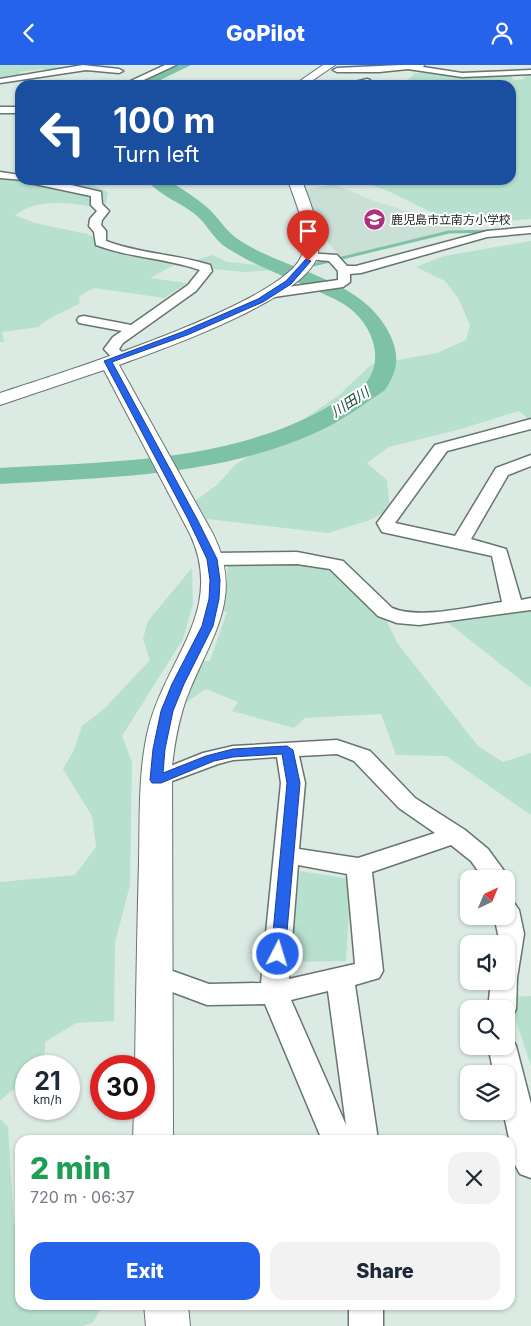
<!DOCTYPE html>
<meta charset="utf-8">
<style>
body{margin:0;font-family:Inter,"Noto Sans JP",sans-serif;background:#f2f2f3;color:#1f2937;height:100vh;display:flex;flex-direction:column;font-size:19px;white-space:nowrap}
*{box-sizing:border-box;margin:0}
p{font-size:16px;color:#747a83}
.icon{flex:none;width:28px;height:28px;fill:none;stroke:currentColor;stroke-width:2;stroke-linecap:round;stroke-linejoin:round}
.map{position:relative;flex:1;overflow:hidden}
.details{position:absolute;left:15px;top:1070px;width:500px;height:175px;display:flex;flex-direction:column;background:#fff;border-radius:15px;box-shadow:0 1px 4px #0004}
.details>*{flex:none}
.hud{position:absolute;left:15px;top:15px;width:501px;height:105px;border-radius:15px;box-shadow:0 1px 4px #0004;background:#1a4fa0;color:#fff;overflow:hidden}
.needle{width:32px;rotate:44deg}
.buttons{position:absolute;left:460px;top:805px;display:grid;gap:10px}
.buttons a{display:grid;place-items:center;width:55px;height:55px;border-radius:10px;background:#fff;box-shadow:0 1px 4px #0004;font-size:25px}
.speed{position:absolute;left:15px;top:990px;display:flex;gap:10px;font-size:25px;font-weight:700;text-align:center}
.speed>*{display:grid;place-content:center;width:65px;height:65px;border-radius:50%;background:#fff;box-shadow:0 1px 4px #0004;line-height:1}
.speed small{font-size:12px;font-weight:400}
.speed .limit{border:8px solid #d22;background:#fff;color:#111}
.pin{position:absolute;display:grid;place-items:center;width:42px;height:42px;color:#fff;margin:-51px -21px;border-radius:50% 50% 50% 0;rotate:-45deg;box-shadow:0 0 5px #0007}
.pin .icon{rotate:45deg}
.me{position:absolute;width:55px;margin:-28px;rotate:5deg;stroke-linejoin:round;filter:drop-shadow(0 0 4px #0008)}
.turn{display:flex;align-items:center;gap:18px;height:105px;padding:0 15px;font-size:22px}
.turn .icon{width:65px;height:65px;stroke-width:2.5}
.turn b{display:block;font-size:35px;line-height:42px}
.round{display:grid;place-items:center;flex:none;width:52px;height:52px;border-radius:15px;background:#f2f2f3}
.headline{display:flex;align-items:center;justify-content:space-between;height:85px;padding:0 15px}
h1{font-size:30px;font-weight:800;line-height:38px;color:#1e9e55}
.primary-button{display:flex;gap:10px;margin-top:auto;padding:10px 15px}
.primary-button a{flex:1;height:58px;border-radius:15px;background:#2563eb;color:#fff;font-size:20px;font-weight:800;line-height:58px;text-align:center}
.primary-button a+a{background:#f2f2f3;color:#1f2937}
header{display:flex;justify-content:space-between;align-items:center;height:65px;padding:0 15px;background:#2563eb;color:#fff;font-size:22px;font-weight:800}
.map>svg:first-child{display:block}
.built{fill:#cae0d6}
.green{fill:#b8e0cf}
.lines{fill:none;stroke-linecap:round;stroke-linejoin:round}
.stream-far1{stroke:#7dc1a6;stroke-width:2.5}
.stream{stroke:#7dc1a6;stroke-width:3}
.river{fill:#7dc1a6;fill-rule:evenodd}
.street-casing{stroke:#68746f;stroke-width:3}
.secondary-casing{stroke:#68746f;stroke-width:2}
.street{fill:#fff;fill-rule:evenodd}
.secondary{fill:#fff;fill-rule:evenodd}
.route{fill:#2563eb;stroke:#184099}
.labels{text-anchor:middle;stroke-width:4;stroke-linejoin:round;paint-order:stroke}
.far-poi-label{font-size:12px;fill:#212624;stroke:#fff;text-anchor:start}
.far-water-label{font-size:14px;font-style:italic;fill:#164d3b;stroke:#fff}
</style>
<header><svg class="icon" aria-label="back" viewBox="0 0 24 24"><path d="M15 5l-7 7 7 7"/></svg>GoPilot<svg class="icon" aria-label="person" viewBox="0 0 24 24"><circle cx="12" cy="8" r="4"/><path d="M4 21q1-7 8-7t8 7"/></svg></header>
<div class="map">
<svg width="531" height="1261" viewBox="0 0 531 1261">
<rect width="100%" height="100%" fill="#dceae4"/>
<polygon class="built" points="334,119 374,136 466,164 340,192 318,165 305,125"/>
<g class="green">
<polygon points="0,0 50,0 74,4 47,8 43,4 19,7 24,11 0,15"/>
<polygon points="490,5 506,5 514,15 525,14 523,12 531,7 531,154 466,160 449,156 386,125 365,118 367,115 382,115 385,118 395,118 397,115 511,115 511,20 389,20 407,16 415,8"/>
<path d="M0,106l20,2v7c30,0 62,-3 88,12l-3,17c-28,-5 -65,-13 -90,6l20,8 52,11 27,11 37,8 42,8 19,-6 15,7 44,4 3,4 -30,2 -70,-7 -24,13 37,5 -23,15 -70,-10 -15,8 1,7c-10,7 -35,15 -41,24l-37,5 2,10h-4z"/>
<polygon points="531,176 531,356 519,346 461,364 389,382 367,398 387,415 390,444 370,455 328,468 207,454 195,436 217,420 235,400 338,331 371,300 437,288 466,275 470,260 458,233 445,216 416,202 444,191"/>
<polygon points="297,497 328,502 386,555 398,579 478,681 503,697 531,688 531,750 446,691 396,690 381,649 305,653 294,663 232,646 238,637 206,624 185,638 203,596 210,596 227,547 223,546 228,499"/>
<polygon points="192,503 193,539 183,574 122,671 132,697 130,820 115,878 114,956 76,958 45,977 44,1001 26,1001 26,1020 11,1026 0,1036 0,817 75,810 96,782 92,751 63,704 74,685 82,661 104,644 150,595 143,574 148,556"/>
<polygon points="531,543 531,623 443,554"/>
<polygon points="300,806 351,814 346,896 288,897"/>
<polygon points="531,931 531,1001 508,932"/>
<polygon points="0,1054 8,1062 14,1159 20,1171 20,1240 103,1240 93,1257 83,1261 0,1261"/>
</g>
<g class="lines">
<polyline class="stream-far1" points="172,1 181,2"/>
<polyline class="stream" points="305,202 449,167 496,166"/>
<g class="river">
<polygon points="175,0 191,0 150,20 133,20"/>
<path d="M147,115c6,0 14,-2 19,0 9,3 37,23 44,30 10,10 16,21 29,30 49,32 127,39 152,97 9,20 6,35 -6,53 -22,15 -43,31 -68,42 -98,45 -211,45 -317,52v-16c119,-7 248,-5 350,-75 5,-3 14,-7 18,-13 14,-20 6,-48 -11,-65 -13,-14 -32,-20 -49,-28 -27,-12 -56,-23 -81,-39 -14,-9 -19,-23 -31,-33 -14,-12 -38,-20 -49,-35z"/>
</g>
<defs>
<g id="street">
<polygon points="83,0 119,4 123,6 119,8 86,5 0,18 0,14"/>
<polygon points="165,0 176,0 133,20 122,20"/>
<polygon points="400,0 424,0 423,2 462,8 531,5 531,9 462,12 408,4 379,7 337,7 333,5 337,3"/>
<polygon points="367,14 370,15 370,19 343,20"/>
<rect x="0" y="42" width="20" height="6"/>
<polygon points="0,107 20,110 20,115 24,115 0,113"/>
<path d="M25,115h25l51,12 1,12 7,7 -7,9 -1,5 5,6v10c34,13 70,13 104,24l2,6 -16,20 -73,52 -4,6 7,8 -2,3h-10l-10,-11 9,-12 9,-6 -43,-8 -2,-3 2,-3 5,-1 47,9 57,-40 12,-15c-34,-12 -70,-12 -104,-25l-2,-13 -5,-6 1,-7 7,-8 -6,-6v-9l-61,-13z"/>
<polygon points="531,162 531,168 487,172 361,208 350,209 350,217 343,222 274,232 268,228 274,224 338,215 338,206 329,196 306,194 304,191 306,188 337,190 347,201 356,201 487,166"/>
<path d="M531,354v10l-84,22 -52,72 60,13 41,-68 35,-13v11l-23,9 -37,64 35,10 15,51 10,-2v12l-112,15 -22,-2 -19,-7 -48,-47 -33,-5 -85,1 -6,-2 -3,-4 3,-4 6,-2 85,-1 46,9 49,47c29,12 79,-2 110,-6l-10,-46 -110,-24 -5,-9 58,-78z"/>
<path d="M337,675l33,11 45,47 50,32 23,19 22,30 -4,6v-6h-22l-13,-18 -20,-16 -79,27 11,99 -4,7 -24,7 23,155h-56l-57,-136 -58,1 -64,-24 -4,-7 4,-7 10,-3 56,20 52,-1 20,-200 -4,-26 -44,3 -15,4 -62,23 -8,-2 -4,-5 4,-5 55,-22 30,-7zM337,689l17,7 45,47 36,25 -77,25 -59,-9 6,-66 -6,-27zM298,800l49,9 8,90 -66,15zM328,926l18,134 -55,-125z"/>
<polygon points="506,836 515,839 519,845 524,869 517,913 516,944 512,952 506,953 506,944 488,944 491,916 506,916 506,879 497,879 498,869 494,851 506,851"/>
<polygon points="506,971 512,973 516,981 531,1039 531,1113 520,1109 515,1100 503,1046 506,1046 506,1009 494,1009 488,981 506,981"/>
<rect x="349" y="1240" width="34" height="21"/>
</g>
<g id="secondary">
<polygon points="323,0 335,0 306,20 294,20"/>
<path d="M288,115h14c8,24 22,52 15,77 -14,43 -156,93 -198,108l94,169c31,63 -1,101 -24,158 -10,24 -14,49 -17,74l1,374h-40l1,-31h10v-43h-9c1,-68 2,-136 4,-204 1,-44 -1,-89 9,-132 17,-71 78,-119 42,-196l-86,-164 -104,35v-12c54,-18 280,-88 301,-136 10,-23 -6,-55 -13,-77z"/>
<polygon points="144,1240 188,1240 190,1261 146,1261"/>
</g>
</defs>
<use href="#street" class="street-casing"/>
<use href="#secondary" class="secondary-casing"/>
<use href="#street" class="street"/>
<use href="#secondary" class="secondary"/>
</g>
<polygon class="route" points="306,194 311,196 291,219 263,237 187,270 112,297 197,454 217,494 220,515 219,534 213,561 184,619 173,646 165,684 163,708 206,691 233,684 287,681 293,685 300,718 285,889 283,893 273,893 271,889 287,718 282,689 233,692 214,696 161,718 152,718 150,715 153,684 161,646 172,619 202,561 209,534 210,515 207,494 188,454 104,296 182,267 258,234 286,216"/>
<defs>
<symbol id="school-disc" viewBox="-11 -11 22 22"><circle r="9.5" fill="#af2f7d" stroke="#fff"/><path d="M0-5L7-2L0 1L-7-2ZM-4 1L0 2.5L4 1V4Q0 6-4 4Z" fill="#fff"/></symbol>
</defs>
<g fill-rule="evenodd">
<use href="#school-disc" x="362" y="142" width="25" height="25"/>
</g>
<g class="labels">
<g class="far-poi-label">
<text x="391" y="159">鹿児島市立南方小学校</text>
</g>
<g class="far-water-label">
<text transform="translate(350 337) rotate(-33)" y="5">川田川</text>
</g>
</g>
</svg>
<div class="buttons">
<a><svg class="needle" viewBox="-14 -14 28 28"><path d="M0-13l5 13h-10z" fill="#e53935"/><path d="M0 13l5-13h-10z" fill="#747a83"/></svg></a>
<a><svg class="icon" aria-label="sound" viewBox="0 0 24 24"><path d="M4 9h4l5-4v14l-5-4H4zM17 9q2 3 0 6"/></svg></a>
<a><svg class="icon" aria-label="search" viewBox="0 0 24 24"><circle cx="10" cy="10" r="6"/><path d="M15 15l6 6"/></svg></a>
<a><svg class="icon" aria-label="layers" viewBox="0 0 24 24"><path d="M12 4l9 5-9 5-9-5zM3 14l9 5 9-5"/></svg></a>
</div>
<div class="speed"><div>21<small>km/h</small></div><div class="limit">30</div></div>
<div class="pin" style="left:308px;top:196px;background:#d93025"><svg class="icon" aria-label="arrive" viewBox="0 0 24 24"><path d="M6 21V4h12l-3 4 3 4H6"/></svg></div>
<svg class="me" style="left:278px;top:889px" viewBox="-20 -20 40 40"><circle r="17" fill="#2563eb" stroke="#fff" stroke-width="3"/><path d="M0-11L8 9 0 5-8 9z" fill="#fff"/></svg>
<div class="hud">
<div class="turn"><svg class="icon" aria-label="left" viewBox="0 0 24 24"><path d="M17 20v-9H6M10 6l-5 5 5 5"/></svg><div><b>100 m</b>Turn left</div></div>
</div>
<section class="details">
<div class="headline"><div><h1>2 min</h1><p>720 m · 06:37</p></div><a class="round"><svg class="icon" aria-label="close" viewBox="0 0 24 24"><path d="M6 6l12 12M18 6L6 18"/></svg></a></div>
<div class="primary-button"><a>Exit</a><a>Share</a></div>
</section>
</div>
